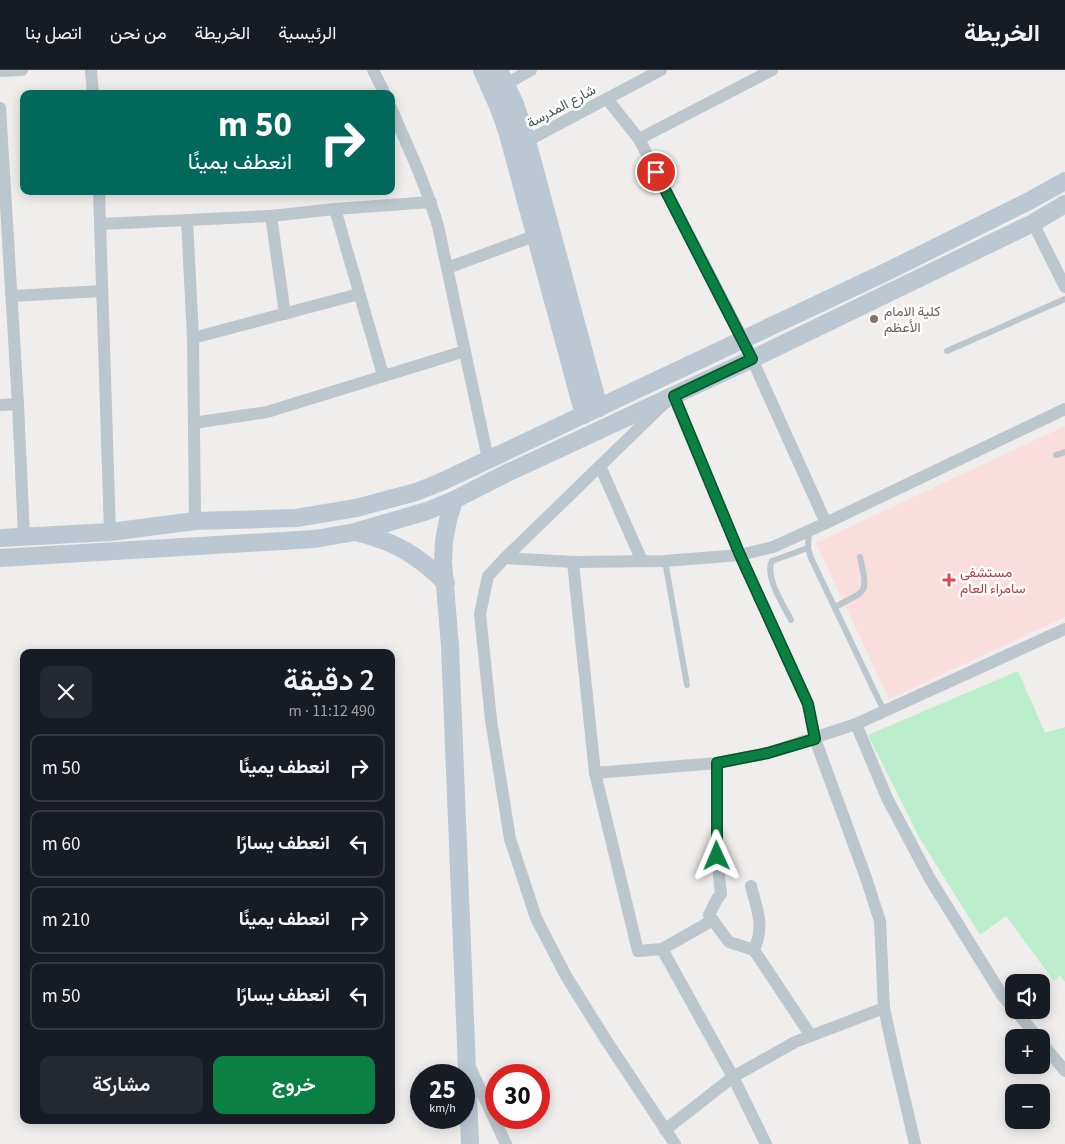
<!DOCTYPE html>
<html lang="ar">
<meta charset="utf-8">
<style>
body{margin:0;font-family:"Source Sans 3",Vazirmatn,sans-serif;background:#242831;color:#f1f3f6;direction:rtl;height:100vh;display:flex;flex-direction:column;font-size:19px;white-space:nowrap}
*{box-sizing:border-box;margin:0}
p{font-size:16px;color:#9ea1a6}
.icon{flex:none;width:28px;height:28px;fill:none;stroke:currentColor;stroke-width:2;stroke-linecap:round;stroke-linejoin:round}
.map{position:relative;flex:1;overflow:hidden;direction:ltr}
.side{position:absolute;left:20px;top:579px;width:375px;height:475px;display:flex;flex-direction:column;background:#171b24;border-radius:10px;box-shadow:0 2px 12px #0003;direction:rtl}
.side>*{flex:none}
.banner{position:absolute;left:20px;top:20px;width:375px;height:105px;border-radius:10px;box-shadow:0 2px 12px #0003;direction:rtl;background:#00695c;color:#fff;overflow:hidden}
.buttons{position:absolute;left:1005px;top:904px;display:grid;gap:10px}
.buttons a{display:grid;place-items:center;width:45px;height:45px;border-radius:10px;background:#171b24;box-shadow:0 2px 12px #0003;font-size:25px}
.speed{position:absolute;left:410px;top:994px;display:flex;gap:10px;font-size:25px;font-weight:700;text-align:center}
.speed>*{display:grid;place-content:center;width:65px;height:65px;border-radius:50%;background:#171b24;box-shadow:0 2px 12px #0003;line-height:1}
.speed small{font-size:12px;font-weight:400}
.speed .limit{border:8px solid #d22;background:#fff;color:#111}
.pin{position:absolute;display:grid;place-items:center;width:42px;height:42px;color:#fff;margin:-21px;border:2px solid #fff;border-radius:50%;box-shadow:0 1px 5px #0007}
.me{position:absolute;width:55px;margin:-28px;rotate:359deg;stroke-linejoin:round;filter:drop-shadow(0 0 4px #0008)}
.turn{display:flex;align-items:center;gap:18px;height:105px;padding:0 20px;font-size:22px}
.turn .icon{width:65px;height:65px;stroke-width:2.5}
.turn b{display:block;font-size:35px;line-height:42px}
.round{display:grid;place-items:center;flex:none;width:52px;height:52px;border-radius:10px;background:#242831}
.overview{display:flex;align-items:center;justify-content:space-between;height:85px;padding:0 20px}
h1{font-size:30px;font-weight:600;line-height:38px}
.primary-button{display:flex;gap:10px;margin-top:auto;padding:10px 20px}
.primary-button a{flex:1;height:58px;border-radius:10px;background:#0b8043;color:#fff;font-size:20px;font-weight:600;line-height:58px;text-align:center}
.primary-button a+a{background:#242831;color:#f1f3f6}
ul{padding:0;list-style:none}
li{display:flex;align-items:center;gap:15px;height:68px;margin:0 10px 8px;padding:0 10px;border:2px solid #363941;border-radius:10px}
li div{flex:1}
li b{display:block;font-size:19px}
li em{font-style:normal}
header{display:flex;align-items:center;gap:30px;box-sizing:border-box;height:70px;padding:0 25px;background:#171b24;border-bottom:1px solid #363941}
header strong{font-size:24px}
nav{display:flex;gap:28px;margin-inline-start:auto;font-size:18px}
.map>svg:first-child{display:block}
.medical{fill:#fadddd}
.green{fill:#bbeecb}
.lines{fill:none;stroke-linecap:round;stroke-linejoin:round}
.lane{stroke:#bbc6cd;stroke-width:6}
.street{stroke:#bbc6cd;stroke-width:12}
.secondary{stroke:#bbc7d1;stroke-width:18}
.route-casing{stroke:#07532c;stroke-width:12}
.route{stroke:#0b8043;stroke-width:9}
.education-dot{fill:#8d6e63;stroke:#fff;stroke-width:2}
.health-dot{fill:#e0444e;stroke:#fff;stroke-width:2}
.labels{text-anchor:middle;stroke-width:5;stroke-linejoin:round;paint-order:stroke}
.street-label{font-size:14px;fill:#46525a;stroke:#fff}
.education-label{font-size:14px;fill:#785e54;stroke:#fff;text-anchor:start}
.health-label{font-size:14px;fill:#be3a42;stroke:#fff;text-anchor:start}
</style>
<header>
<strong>الخريطة</strong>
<nav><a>الرئيسية</a><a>الخريطة</a><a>من نحن</a><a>اتصل بنا</a></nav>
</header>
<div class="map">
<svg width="1065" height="1074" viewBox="0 0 1065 1074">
<rect width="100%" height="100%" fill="#f0eded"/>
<polygon class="medical" points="1065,356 1065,547 889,629 816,473"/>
<polygon class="green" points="1018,601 1045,663 1065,657 1065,912 1060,905 1054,911 1006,846 980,865 919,767 868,665"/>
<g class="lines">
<g class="lane">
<polyline points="947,281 1065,229"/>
<polyline points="1056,385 1065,382"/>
<polyline points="809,461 808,478 811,488 884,641"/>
<polyline points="665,491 687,615"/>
<path d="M835,537c33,-18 33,-12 25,-50"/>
<path d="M791,550c-7,-14 -27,-44 -19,-59l36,-13"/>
</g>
<g class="street">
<polyline points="91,0 93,24"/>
<polyline points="373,0 385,24"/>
<polyline points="0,1 22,0"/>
<polyline points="506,14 531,0"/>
<polyline points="607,29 639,69 743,269 826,453"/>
<polyline points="0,38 18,334 24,466"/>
<path d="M391,38c17,39 35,77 47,118l50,233"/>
<polyline points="519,69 527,71 661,0"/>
<polyline points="639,69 772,0"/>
<polyline points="99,121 110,462"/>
<polyline points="335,139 383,305"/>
<polyline points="271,146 285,244"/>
<polyline points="187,150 193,268 195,451"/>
<polyline points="1033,153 1065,217"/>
<polyline points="101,154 271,146 335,139 431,132"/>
<polyline points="447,198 534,166"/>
<polyline points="12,226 101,221"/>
<polyline points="193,268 359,224"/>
<polyline points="0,335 18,334"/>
<polyline points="194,353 267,342 465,281"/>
<polyline points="600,396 642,491"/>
<polyline points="505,488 573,492 595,703 638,881 662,879 733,1007 766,1074"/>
<polyline points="573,492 665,491 740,485 773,477 826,453 1065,339"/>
<polyline points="856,654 887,728 930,809 1002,925 1014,939"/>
<polyline points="717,693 717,786 721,824 717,829 709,845 729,872 754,880 811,966"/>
<polyline points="595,703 717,693 768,683 856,654 1065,559"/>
<path d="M751,816c6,24 14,40 3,64"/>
<polyline points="662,879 713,850"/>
<polyline points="1015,940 1038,968"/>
<polyline points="1041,972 1065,1001"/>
<polyline points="469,995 506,1074"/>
<polyline points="665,1060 733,1007 795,972 884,938"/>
<polyline points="675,1074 606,970 566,906 536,848 510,769 491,650 480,544 488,506 505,488 673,325 740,485 808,634 815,669 865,805 880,851 884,938 892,975 915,1074"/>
</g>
<g class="secondary">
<polyline points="482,0 498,36 507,61 584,345"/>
<polyline points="499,0 515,34 527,71 599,338"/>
<polyline points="454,430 448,450 444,471 443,492 450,576 470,1074"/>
<path d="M356,462c40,10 60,22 90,51"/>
<polyline points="0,468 110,462 195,451 296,448 356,438 416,422 441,412 884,203 1029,131 1065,111"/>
<polyline points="0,488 315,469 355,462 427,441 454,430 503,405 752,289 1033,153 1065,134"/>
</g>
</g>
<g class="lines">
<defs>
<polyline id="route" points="656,102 752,289 674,326 740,485 808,634 815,669 768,683 717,693 717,786"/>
</defs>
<use href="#route" class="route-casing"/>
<use href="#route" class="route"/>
</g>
<circle class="education-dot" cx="874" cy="249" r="5"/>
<path class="health-dot" d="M946.5 502.5h5v5h5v5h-5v5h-5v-5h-5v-5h5z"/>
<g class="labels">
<g class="street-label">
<text transform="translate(561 36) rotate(-28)" y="5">شارع المدرسة</text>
</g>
<g class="education-label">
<text x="884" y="246">كلية الامام<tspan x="884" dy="16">الأعظم</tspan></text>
</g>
<g class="health-label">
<text x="960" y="507">مستشفى<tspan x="960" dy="16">سامراء العام</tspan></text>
</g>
</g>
</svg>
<div class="buttons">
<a><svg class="icon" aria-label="sound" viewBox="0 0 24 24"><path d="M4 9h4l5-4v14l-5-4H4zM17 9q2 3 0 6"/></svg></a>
<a>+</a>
<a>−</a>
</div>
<div class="speed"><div>25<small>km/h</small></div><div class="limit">30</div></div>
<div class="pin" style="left:656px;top:102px;background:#d93025"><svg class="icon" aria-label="arrive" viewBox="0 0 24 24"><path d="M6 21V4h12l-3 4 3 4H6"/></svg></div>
<svg class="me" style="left:717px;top:786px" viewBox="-20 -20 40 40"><path d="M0-17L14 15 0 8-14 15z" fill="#0b8043" stroke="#fff" stroke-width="4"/></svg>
<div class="banner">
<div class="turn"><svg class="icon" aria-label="right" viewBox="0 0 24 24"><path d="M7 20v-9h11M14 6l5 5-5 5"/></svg><div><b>50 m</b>انعطف يمينًا</div></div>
</div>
<section class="side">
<div class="overview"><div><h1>2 دقيقة</h1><p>490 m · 11:12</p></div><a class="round"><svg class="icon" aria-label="close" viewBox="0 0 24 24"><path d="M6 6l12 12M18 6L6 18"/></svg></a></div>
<ul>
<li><svg class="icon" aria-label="right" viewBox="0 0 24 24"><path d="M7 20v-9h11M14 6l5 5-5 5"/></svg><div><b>انعطف يمينًا</b></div><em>50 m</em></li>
<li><svg class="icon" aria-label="left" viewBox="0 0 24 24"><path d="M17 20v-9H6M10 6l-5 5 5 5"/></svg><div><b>انعطف يسارًا</b></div><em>60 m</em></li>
<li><svg class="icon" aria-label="right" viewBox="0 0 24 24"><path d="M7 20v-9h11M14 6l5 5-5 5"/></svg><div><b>انعطف يمينًا</b></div><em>210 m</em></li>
<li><svg class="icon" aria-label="left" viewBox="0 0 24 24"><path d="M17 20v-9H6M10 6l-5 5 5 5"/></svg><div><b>انعطف يسارًا</b></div><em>50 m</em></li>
</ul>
<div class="primary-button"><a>خروج</a><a>مشاركة</a></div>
</section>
</div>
